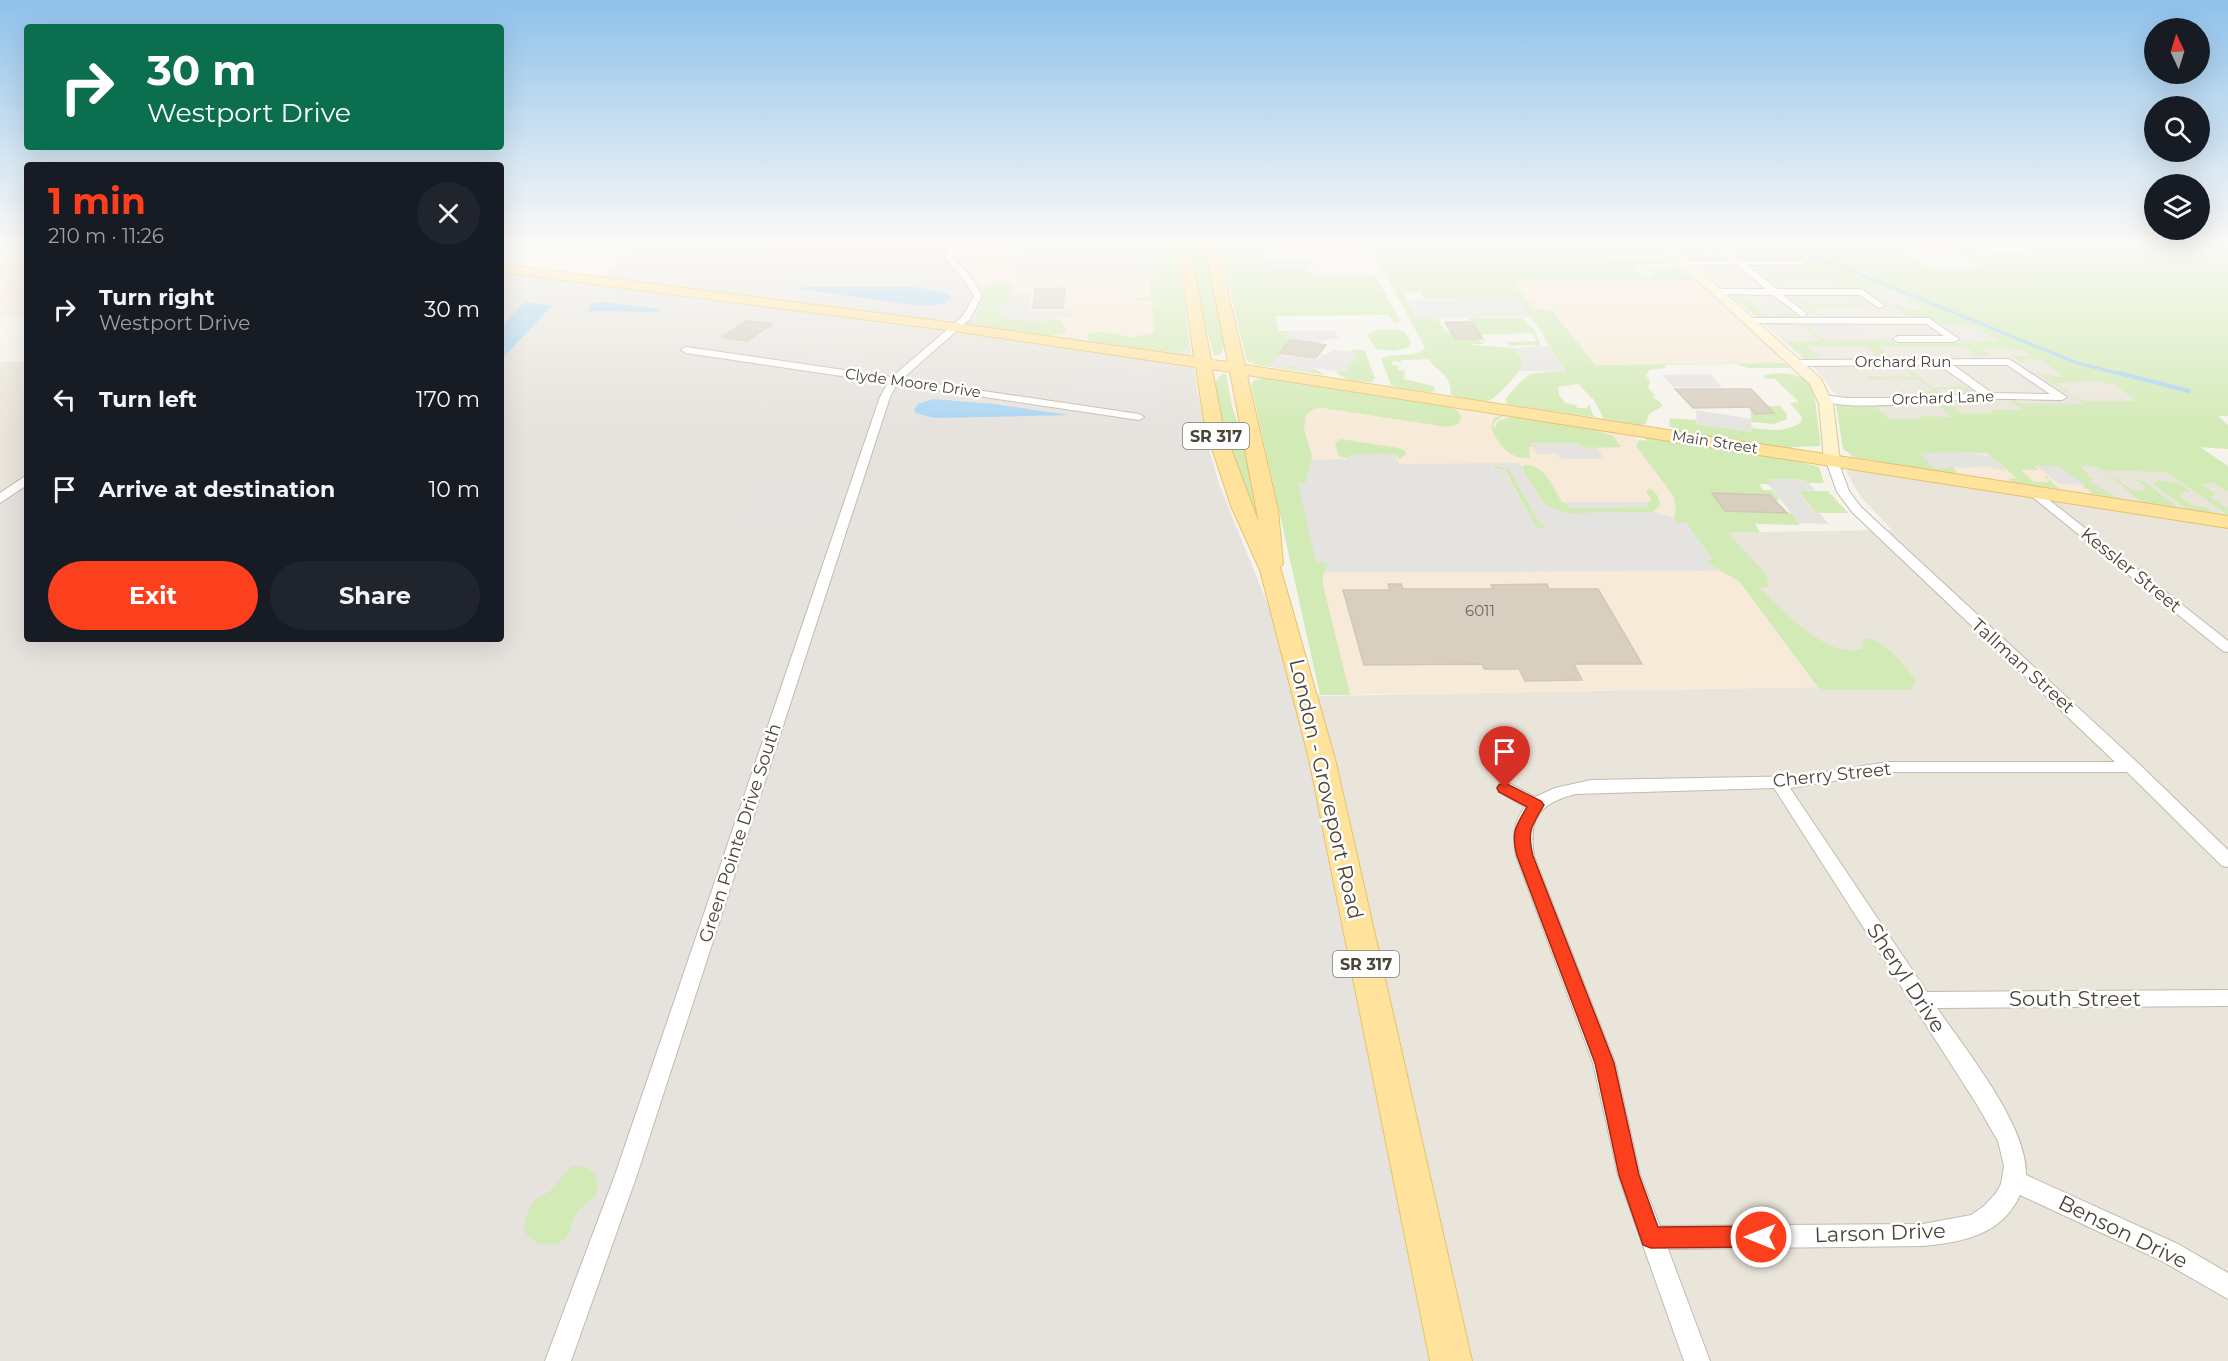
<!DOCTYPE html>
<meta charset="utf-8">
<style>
body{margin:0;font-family:Montserrat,sans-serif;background:#20242c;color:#f1f3f6;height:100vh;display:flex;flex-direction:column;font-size:22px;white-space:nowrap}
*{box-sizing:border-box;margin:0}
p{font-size:20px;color:#9ea1a6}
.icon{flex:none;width:33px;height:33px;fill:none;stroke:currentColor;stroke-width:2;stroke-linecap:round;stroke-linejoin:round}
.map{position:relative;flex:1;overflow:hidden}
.details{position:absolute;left:24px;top:162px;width:480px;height:480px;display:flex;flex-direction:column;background:#171b24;border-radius:6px;box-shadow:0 6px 24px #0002}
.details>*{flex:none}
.banner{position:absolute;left:24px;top:24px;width:480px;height:126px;border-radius:6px;box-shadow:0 6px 24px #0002;background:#0b6e4f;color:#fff;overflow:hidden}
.needle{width:39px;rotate:356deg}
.buttons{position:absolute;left:2144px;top:18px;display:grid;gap:12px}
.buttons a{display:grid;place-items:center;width:66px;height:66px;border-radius:50%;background:#171b24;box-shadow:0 6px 24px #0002;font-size:30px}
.pin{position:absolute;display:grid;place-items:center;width:51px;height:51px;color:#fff;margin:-62px -26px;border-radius:50% 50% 50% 0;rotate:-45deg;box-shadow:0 0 6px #0007}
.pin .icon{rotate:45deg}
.me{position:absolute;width:66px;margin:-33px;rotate:270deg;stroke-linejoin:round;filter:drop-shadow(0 0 4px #0008)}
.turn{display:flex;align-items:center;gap:21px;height:126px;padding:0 24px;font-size:27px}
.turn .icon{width:78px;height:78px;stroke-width:2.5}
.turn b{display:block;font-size:42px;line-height:51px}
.round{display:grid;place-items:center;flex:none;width:63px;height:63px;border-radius:32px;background:#20242c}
.overview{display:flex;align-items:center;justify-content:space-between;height:102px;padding:0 24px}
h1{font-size:36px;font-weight:700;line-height:45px;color:#fc3f1d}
.action{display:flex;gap:12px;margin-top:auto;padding:12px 24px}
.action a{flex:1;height:69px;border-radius:36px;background:#fc3f1d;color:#fff;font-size:24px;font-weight:700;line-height:69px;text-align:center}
.action a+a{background:#20242c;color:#f1f3f6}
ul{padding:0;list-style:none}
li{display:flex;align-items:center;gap:18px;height:90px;padding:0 24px}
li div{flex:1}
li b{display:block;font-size:22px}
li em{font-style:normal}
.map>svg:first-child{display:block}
.residential{fill:#eae5da}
.commercial{fill:#f7ead8}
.industrial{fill:#e6e2dd}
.green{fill:#d2eab5}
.parking{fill:#e5e3e0;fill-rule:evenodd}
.water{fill:#a9d4f2}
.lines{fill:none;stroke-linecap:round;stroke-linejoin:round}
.stream-far1{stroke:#a9d4f2;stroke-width:3}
.stream{stroke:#a9d4f2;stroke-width:4}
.building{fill:#d8cfc1;stroke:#d3c7b4;stroke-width:1.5}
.street-casing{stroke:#c2bbae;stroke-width:2}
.secondary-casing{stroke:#d6c79b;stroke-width:2}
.primary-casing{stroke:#e6c16a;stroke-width:2}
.street{fill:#fff;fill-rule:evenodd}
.secondary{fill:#fff3cd;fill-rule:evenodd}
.primary{fill:#ffe39c;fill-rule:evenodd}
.route{fill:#fc3f1d;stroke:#a42913;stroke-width:1.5}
.labels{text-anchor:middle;stroke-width:5;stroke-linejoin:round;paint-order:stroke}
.far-street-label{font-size:15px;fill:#4b4439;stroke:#fff}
.number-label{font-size:15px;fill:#6e675b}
.shield{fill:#fff;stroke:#817c74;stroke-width:1.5}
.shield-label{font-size:16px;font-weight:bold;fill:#4b4439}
.street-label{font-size:18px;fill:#4b4439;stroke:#fff}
.near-street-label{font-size:21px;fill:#4b4439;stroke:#fff}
</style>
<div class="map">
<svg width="2228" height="1361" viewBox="0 0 2228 1361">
<rect width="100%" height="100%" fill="#f6f3ec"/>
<g class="residential">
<polygon points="1671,242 1774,242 1850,270 2183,403 1892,425 1872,421 1845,397 1837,396 1817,371"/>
<polygon points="0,362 27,362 27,479 0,499"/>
<polygon points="2146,418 2228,470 2228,1361 1468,1361 1349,837 1320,696 1817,687 1703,533 1892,530 1860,496 1846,471 2012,428"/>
</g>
<g class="commercial">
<polygon points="0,242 27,242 27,315 0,316"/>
<polygon points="957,242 1023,242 1014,275 1180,279 1190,347 1180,352 976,326 974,318 984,288 958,259 955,249"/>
<polygon points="1696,280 1788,363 1595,365 1552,310 1533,309 1529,304 1536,303 1527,302 1521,293 1529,293 1520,292 1515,285 1522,285 1522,284 1514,284 1511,281"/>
<polygon points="1266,376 1503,415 1512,414 1632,433 1637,441 1636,446 1674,497 1676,510 1674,518 1703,533 1818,687 1320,695 1269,455 1251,384 1254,378"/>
<polygon points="1905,451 2045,452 2098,491 2101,498 1928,471"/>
</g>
<g class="industrial">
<polygon points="637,242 957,242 955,249 958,259 984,288 985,294 982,307 974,318 977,326 1140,347 1148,351 1186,350 1190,347 1206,438 1219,484 1270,610 1296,695 1320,695 1468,1361 0,1361 0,500 27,480 27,639 501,639 501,268 598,281"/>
<polygon points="1023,242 1138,242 1135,249 1139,256 1155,261 1152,263 1156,276 1153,279 1014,276"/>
</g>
<g class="green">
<path d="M1138,242h38l14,105c-15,11 -80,-3 -100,-7l-4,-4c11,-8 31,-1 44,1 7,1 16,-4 24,-4l-2,-27 3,-1v-3l-24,-3 20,-2 -1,-16 6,-2h-3l3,-6 -4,-10 3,-2 -20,-8z"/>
<polygon points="1189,242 1205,242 1225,344 1222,352 1218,356 1214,355 1199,301"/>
<polygon points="1219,242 1290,242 1281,244 1282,247 1262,247 1263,260 1266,260 1270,268 1306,268 1309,272 1316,275 1376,276 1400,321 1394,323 1389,315 1275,316 1279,331 1287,331 1289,337 1295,338 1290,340 1280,352 1291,355 1277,358 1272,362 1315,369 1326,375 1251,364 1254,361 1248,362 1245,355"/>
<path d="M1368,242h284l17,15h-65l3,3 64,-1 4,4 -43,3 11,10h12l-10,-9 22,3 -2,-3 13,-1 16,14 -182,2 11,3 -7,1 4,6 9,1 -7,1 5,8 10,1 -8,1 4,5 19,1 43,55 189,-2 7,5h-43l-12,-4 -72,1 2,3 -16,2 -4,5 4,7 -2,5 7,9 -3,1 7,4 4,5 -14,8 -3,9 -5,2 -37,-6 -10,-19 -16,-16 -20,3 1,8 6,8 11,2 1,3h10l2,-4 5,13 -83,-12 -5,-2v-5c28,-32 20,-23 60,-27l-17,-24 -7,-15 -26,-33h-91l-5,-7 -16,1 12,25h32l-10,1 7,12 38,11 1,2h-13l2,1 41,3 10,15c-3,8 -28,36 -36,38 -9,2 -29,-2 -37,-7 -1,-22 -12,-19 -22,-35l-28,1 1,2 -9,-1 -2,3 8,3 -2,3 8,1 -1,8 29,7 3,5 -8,1 -32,-5 -5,-2 -10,-26c13,-8 33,1 44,-11z"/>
<path d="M1671,242h216l40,26h58l-12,-8 8,-1h-10l-27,-17h13l23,8h-12l8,5h13l3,3 -2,2 5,-2 -6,-5h48l-19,-11h25l9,5h37l-8,-5h147v174h-10l10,9v24l-28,-2 28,19v26l-13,-9 -13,1 14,10 -6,3 18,12v6l-61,-43h-6l-5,-4 3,4 -55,-2 28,20 19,1 -10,-2 6,-1 -14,-10 12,4 32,25 -11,-1 10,3c-8,-1 -20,-1 -28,-4 -20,-8 -45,-48 -68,-38l10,7 -5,1 10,5 -6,1c9,7 19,9 28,17l-24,-4 -34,-28h-25l4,4h-17l13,12h16l-6,-6h2l13,13 -49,-6 -1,-4 8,-1 -30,-25h-66l12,15 20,-1 4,5 -6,2 -97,-17 -11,-8 -7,-44 2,-1 36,1 16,14h31l-1,-3 32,1 -13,-11 -9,-2 22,2 9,7h31l-1,-3h32l-14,-10 -6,-1 8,-1 9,5 63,1 -14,-10 14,7h54l-24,-17h-9l-4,-3 -44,2 15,10h-3l-31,-20 29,5 -25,-18 -20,-1 4,5 -14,-8h20l-10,-7 -40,-1 9,7 -19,1 5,-2 -13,-8h-85l9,9 9,1h-19l-13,-10h-57l8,8 9,2h-6v4l-12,-1 -20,-17 33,-1 -20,-18h5l22,18 65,-1 3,3 104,-2 -24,-16h-25l-20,-5 -170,-1 -28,-25 29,-1 4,3 -24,-2 25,21h17l-1,-3h2l35,5 -26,-21 10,2h-4l6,5h56l-7,-6 -7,-1h9l16,11h-55l2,3h-5l8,6h85l-7,-6 -8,-2h5l-3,-3h7l7,5h19l-30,-20 -59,-3 -9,-7 -52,1 5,4 11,1h-12l-16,-13h44l-5,-5 5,1 4,-4 -8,-5 -20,-2 9,-1 -5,-4 -20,1 5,4h10h-38l-6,-4 8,3 12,-1 -18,-13 -12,1 2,2 -5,-3 -44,1 20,16 17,-1 3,2h-29z"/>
<path d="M995,282l17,2 -3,20h-9l1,9c6,6 12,5 20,4l-1,3 29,1 3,-3 7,2 8,11c-11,12 -68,-2 -87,-5l3,-3 -4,2 -4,-4c2,-13 12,-19 9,-33z"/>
<polygon points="1468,318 1522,318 1534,330 1541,345 1510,346 1507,342 1538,341 1531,333 1480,335"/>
<polygon points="1398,329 1405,332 1411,342 1408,348 1391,351 1376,349 1367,335 1377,330"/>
<polygon points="1355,349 1365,351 1375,378 1372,382 1352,381 1337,374 1337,371 1351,364 1342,363 1352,362 1358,354 1349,352"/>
<polygon points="1902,366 1909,369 1933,388 1962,386 1974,391 1966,392 1958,389 1936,389 1941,393 1939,397 1923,398 1915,392 1934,391 1919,380 1906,380 1903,378 1870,380 1865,376 1915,377"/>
<path d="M1777,373c34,1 37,13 40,43 1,10 3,20 3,30l-28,1v3l-111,-18 -12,-6 1,-8 26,2 1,4 54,8 1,-4c17,2 35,5 49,-6l1,-5 -12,-14 9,-1 -24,-23 -11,-1 1,-3z"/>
<path d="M1223,374h3l6,32 14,41 19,93c-16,-43 -49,-105 -50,-150 -1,-7 2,-12 8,-16z"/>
<polygon points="1271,376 1440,404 1456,409 1462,417 1458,424 1447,427 1323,408 1314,409 1306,415 1304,429 1312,456 1306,483 1299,483 1316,561 1329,563 1323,575 1323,585 1350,695 1320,695 1251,384 1255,380 1260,380 1257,379"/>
<polygon points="1768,406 1780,406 1787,414 1787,419 1774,424 1751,422 1751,411 1749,408 1755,414 1773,413"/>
<path d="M1507,414l-12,7 -2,7h2l2,-6 13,-5h9l71,12 23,7 8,11 -37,1 -6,-5h-47l1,4h-4l3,4 -2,1 1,6c-20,2 -31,-13 -39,-30l3,-10z"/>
<path d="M1663,437l130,21v2l26,7 5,16h-15l-10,-4h-30l4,5h-14l4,6h9l8,10h-6l-4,-5 -57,-1 12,17 66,2 9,12 -45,-1 5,8 -32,1 38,41 3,12 -11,3 5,2c23,23 67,70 101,57l-2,-9c18,-5 44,28 54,42l-6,9h-87l-5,-3 -79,-106 -33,-18 -3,-3h10l-28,-38h-8l-3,-4 2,-8 -2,-13 -38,-51 3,-6 18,1 -10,-1 -3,-2z"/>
<polygon points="1340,439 1399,448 1404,450 1406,454 1400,459 1395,454 1349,455 1350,459 1339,456 1335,443"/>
<polygon points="1495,465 1510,470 1535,515 1546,528 1536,528 1505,470 1493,469"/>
<path d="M1524,465c21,-1 28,21 38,37l4,1 4,5 78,-1 -3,-4 7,-2 -6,-9 4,-4 8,8 2,9 -7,7 -9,2h-75l-19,-5 -6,-5 -22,-36z"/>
<polygon points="2160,481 2177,483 2191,492 2180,492 2183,495 2178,496 2194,506 2205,507 2214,513 2187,509 2153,484 2155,482"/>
<polygon points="1798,491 1828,491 1848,513 1816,513"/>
<path d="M573,1166c19,0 27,10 24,28 -6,8 -15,10 -20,19 -6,9 -6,21 -15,28 -12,8 -35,3 -38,-13 -1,-7 4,-15 7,-22 6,-11 17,-11 24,-20 7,-8 8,-15 18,-20z"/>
</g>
<g class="parking">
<polygon points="1266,260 1314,260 1318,268 1269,268 1268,265 1262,265 1261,263 1267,263"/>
<polygon points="1010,293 1031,293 1029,310 1073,310 1072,318 1050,318 1049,321 1020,320 1020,317 1014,320 1009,318 1001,313 999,308 1000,304 1009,304"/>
<polygon points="1516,299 1530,317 1416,318 1405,300"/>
<polygon points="1804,323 1859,323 1871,333 1817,333"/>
<polygon points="772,325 808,330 777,353 739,348"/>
<polygon points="1924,325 1949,325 1975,343 1894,343 1881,333 1935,333"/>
<polygon points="1287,331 1335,331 1339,338 1321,341 1319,344 1294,340 1295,338 1289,337"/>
<polygon points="1540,346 1548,346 1566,372 1519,371 1524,363 1514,348"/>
<polygon points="819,350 865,356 852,367 804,360"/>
<polygon points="1333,350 1358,353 1352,363 1343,361 1351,364 1346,372 1313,368 1311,371 1294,369 1296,366 1290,365 1288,368 1271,366 1273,363 1271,362 1280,354 1318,359 1322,354 1326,355"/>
<polygon points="2010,362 2018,362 2084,404 2041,404 2035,399 2066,399 2053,390 2037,390 2005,368 2017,368"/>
<polygon points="1132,371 1162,375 1159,379 1165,380 1157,391 1163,398 1154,411 1065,398 1083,377 1122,382"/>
<polygon points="1710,374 1722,387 1673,387 1662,375"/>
<polygon points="1696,410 1752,419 1751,432 1697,424"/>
<polygon points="1531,443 1578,443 1581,447 1597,448 1604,459 1561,459 1557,454 1537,454"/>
<polygon points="1978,452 1979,453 1975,454 1991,457 2006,470 1995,469 1991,467 1933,468 1920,453"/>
<path d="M1395,454l4,10 120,-1 25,41 20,9 89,-1 21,6 3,4h7l29,38 -9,1 18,10 -398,1 5,-9 -13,-1 -18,-79h8l5,-23 38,-1v-4zM1495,465l15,5 25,45 12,13h-11l-32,-58h-10l-2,-3z"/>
<polygon points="2036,466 2059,466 2085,485 2059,484"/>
<polygon points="1768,479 1799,479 1809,483 1815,490 1798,492 1814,511 1819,513 1829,524 1799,523 1768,484 1773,483"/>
<polygon points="821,492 811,519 750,520 763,493"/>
<polygon points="1566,502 1645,502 1648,507 1570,508"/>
</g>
<g class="water">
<polygon points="809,287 915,287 941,291 951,296 951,299 943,304 920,306 793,288"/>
<polygon points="528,302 552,306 501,360 501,327 522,304"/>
<polygon points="602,302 659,309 660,312 588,311 591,304"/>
<polygon points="933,399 993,404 1069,415 934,418 916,413 914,410 918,404"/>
</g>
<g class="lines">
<polyline class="stream-far1" points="1774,242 1850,270 2077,363 2125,375"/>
<polyline class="stream" points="2119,373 2189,391"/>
</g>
<g class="building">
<polygon points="1065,288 1063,308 1033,308 1035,289"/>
<polygon points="747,321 772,324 747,341 722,337"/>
<polygon points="1445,322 1472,322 1483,339 1455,339"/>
<polygon points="1290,340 1294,340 1326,345 1316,358 1280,353"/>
<polygon points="1675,389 1751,389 1774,413 1755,414 1749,407 1693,408"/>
<polygon points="1712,493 1770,495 1787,513 1725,511"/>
<polygon points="1388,584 1401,584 1403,589 1493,589 1491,585 1547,584 1549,589 1598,589 1642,664 1574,664 1582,680 1525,681 1519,669 1484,669 1482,664 1364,665 1343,590 1390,590"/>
</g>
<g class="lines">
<defs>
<g id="street">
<polygon points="947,242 955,242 953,257 974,281 982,296 970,319 902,379 1139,414 1144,417 1139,420 897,384 890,397 637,1175 571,1361 545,1361 615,1175 880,397 888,383 686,353 681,350 686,347 892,377 963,316 974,296 967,284 945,257"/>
<polygon points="1712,242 1718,242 1741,261 1804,261 1805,263 1801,265 1747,265 1777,289 1862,289 1885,306 1878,308 1860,295 1783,295 1805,312 1807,314 1802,317 1773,295 1714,294 1714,290 1717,289 1766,289 1737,265 1682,265 1681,263 1685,261 1730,261 1712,246"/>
<polygon points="1749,318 1929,318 1959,339 1954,342 1898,342 1893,339 1898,336 1944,336 1927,324 1746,323 1746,319"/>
<path d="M2009,359l58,38 -5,3c-29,0 -59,-2 -88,-1 -30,1 -135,15 -155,-1l5,-3 22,3h67l66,-5 -40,-28 -142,1 -5,-3 5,-3zM1953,365h54l43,29 -58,-1z"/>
<path d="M1832,458l6,3 11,30 12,16 277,256 90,87v17l-6,-1 -95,-94h-240l-97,16 137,204 301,-2v16l-291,2c28,41 91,118 89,167l152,69 50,29v26l-68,-39 -140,-65c-18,40 -57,47 -97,51l-255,3 42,112h-26l-66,-186 -25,-112 -77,-207c-3,-19 -3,-34 9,-49l-26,-15 -2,-4 2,-4h12l24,13 20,-9 36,-8 210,-4 86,-14h228l-262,-249 -16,-21 -11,-31zM1774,788l202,315 22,38 6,25 -3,18 -5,9 -12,13 -13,9 -48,9 -263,2 -20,-51 -25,-112 -81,-207c-6,-37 5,-53 42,-62z"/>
<polygon points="27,475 27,485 0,503 0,493"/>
<polygon points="2034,488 2228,641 2228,652 2223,651 2030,495 2030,489"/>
</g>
<polygon id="secondary" points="1656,242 1668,242 1821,379 1833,404 1840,461 1838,464 1832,466 1824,461 1819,404 1810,384"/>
<path id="primary" d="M1177,242h12l22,118 17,2 -24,-120h12l29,123 983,151v12l-981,-153 31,135 5,54 -3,3 55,192 137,602h-42l-121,-602 -49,-189 -29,-64 -26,-79 -9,-60 -242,-36 -453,-59v-8l453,59 240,34zM1212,369l18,3 29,151 -36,-96z"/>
</defs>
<use href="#street" class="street-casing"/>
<use href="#secondary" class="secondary-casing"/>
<use href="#primary" class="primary-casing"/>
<use href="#street" class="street"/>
<use href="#secondary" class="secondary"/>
<use href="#primary" class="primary"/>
</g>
<linearGradient id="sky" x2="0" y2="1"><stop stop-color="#8fc1ec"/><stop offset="0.56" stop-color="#fbfaf6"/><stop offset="1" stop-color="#fbfaf6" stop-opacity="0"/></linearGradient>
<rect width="2228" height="433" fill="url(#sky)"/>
<path class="route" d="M1505,783l36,18 3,4c-13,21 -17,27 -11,51l81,207 25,112 19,52 103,-1 7,3 3,8 -3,7 -7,3 -110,1 -8,-3 -24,-70 -24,-112 -78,-207c-6,-23 -2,-29 10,-49l-28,-15 -2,-4 2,-3z"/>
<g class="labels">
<g class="far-street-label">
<text x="1903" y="367">Orchard Run</text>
<text transform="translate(913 383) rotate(8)" y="5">Clyde Moore Drive</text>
<text transform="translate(1943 398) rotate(-2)" y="5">Orchard Lane</text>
<text transform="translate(1715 442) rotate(9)" y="5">Main Street</text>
</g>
<g class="number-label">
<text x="1480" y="616">6011</text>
</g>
<g class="shield">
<rect x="1183" y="423" width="66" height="26" rx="4.5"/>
<rect x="1333" y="951" width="66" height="26" rx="4.5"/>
</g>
<g class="shield-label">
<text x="1216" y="442">SR 317</text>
<text x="1366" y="970">SR 317</text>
</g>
<g class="street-label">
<text transform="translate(2131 570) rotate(39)" y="6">Kessler Street</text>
<text transform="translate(2023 666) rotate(42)" y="6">Tallman Street</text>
<text transform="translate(1832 775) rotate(-6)" y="6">Cherry Street</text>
<text transform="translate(740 833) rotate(-72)" y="6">Green Pointe Drive South</text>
</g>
<g class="near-street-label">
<text transform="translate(1326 789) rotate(77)" y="7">London - Groveport Road</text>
<text transform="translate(1906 978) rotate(57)" y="7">Sheryl Drive</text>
<text x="2075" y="1006">South Street</text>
<text transform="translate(2123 1232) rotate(26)" y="7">Benson Drive</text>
<text transform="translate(1880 1233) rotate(-2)" y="7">Larson Drive</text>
</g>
</g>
</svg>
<div class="buttons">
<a><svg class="needle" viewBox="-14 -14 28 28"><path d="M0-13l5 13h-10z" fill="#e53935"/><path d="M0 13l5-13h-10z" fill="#9ea1a6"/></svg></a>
<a><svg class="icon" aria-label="search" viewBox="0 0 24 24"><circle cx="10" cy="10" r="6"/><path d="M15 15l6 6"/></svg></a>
<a><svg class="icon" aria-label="layers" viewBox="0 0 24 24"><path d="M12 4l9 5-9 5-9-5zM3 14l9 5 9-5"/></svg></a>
</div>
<div class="pin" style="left:1505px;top:788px;background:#d93025"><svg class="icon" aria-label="arrive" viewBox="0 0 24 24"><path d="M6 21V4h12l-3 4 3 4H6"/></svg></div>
<svg class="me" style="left:1761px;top:1237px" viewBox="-20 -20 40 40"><circle r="17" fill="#fc3f1d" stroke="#fff" stroke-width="3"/><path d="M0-11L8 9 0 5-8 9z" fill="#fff"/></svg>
<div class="banner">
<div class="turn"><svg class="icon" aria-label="right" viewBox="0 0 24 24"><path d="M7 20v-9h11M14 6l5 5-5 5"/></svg><div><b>30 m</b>Westport Drive</div></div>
</div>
<section class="details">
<div class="overview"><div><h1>1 min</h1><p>210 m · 11:26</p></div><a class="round"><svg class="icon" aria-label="close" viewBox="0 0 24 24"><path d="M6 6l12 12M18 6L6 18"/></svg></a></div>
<ul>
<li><svg class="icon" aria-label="right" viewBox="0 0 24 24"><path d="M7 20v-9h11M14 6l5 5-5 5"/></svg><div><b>Turn right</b><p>Westport Drive</p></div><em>30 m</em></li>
<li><svg class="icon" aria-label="left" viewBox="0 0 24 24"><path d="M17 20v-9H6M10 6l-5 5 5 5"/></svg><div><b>Turn left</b></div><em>170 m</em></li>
<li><svg class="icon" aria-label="arrive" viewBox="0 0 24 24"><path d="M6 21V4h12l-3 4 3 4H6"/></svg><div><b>Arrive at destination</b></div><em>10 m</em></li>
</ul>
<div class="action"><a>Exit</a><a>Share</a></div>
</section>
</div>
